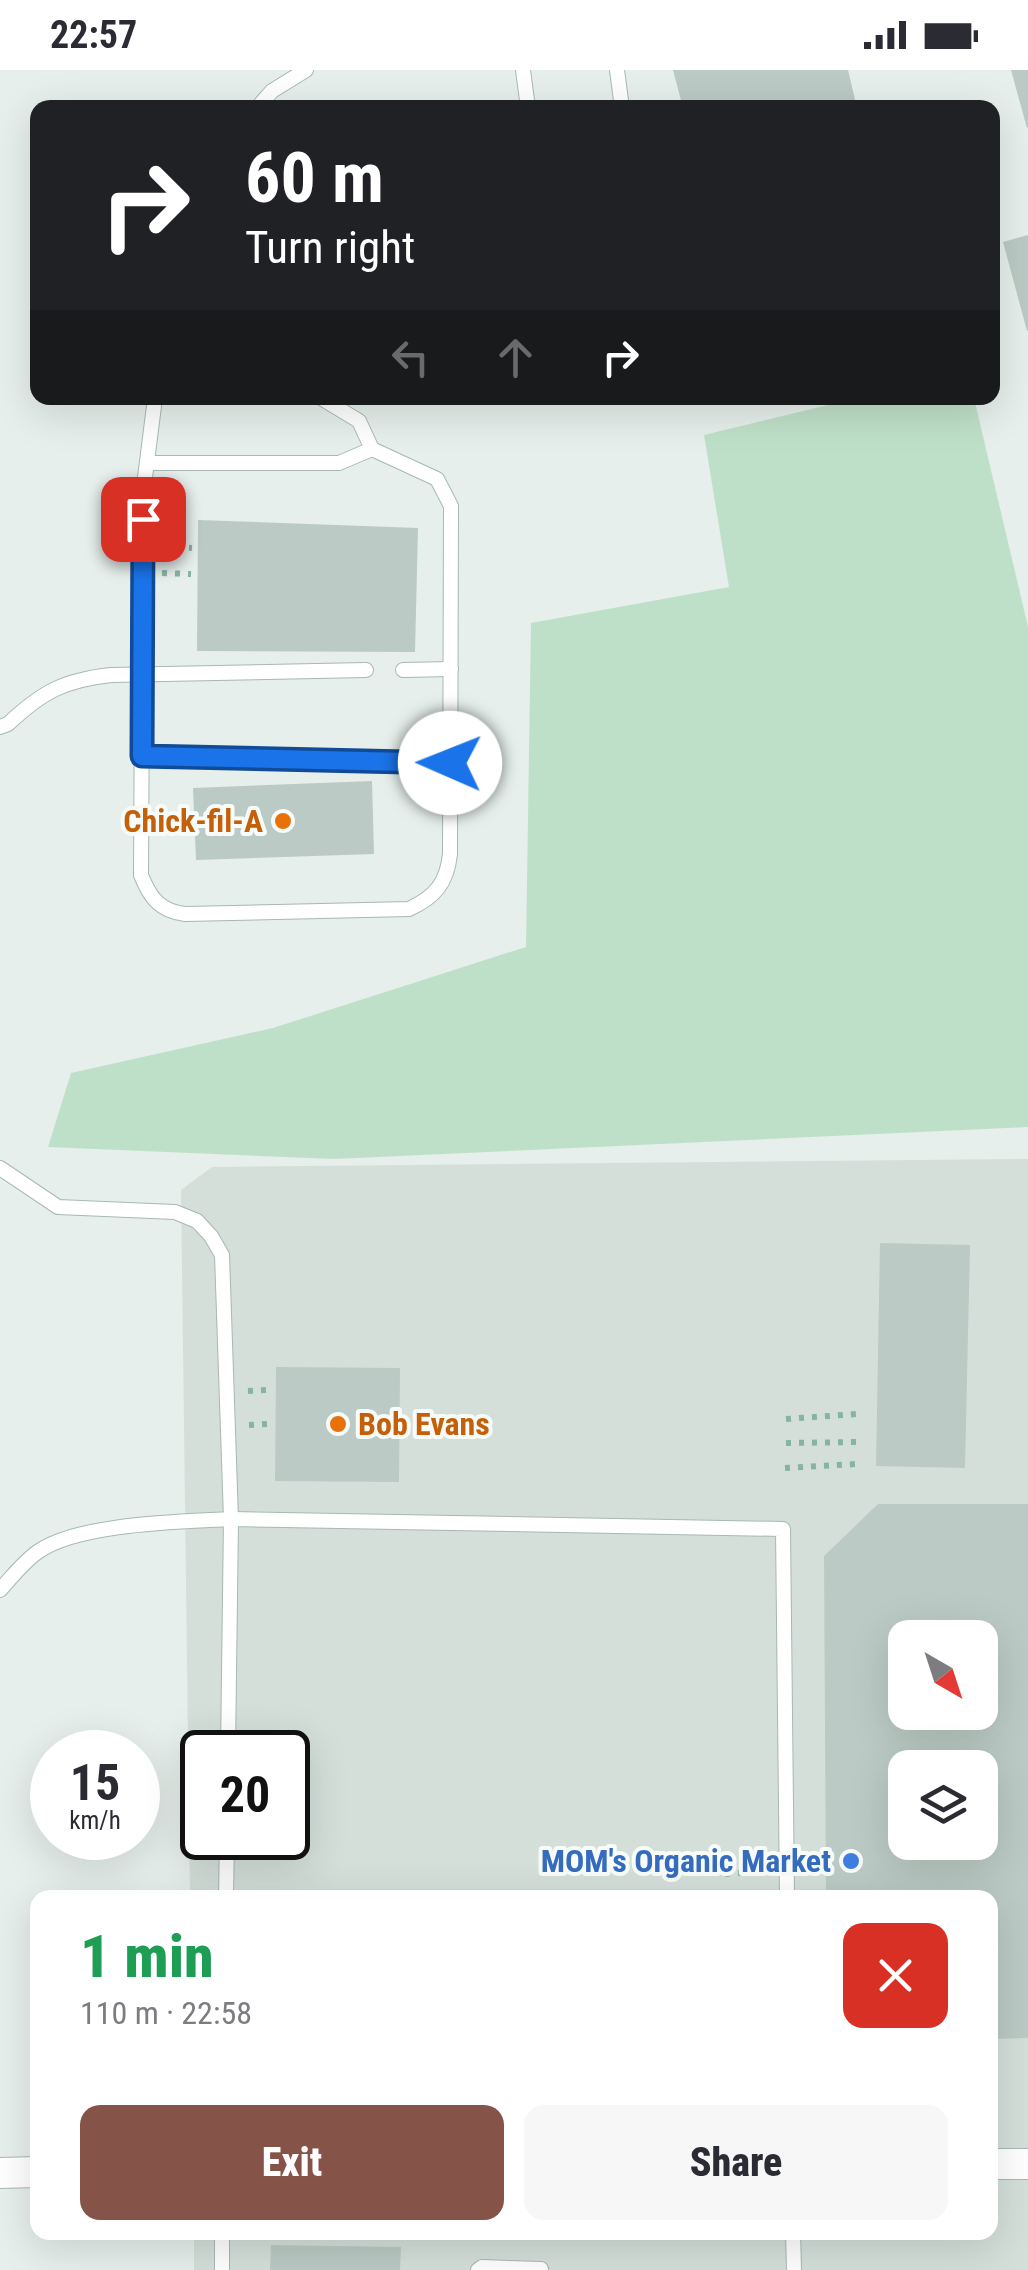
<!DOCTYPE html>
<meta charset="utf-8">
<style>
body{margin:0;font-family:"Roboto Condensed",sans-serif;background:#f7f7f7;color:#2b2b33;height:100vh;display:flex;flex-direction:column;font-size:38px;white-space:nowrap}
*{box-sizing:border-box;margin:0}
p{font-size:32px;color:#7c7c81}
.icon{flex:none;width:55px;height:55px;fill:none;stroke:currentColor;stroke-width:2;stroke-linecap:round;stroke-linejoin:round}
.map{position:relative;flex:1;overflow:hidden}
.panel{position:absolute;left:30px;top:1820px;width:968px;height:350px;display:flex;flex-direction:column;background:#fff;border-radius:20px;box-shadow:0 10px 40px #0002}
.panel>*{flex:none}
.guide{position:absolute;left:30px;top:30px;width:970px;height:305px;border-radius:20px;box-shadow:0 10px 40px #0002;background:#202124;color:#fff;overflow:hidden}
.needle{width:65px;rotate:141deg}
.tools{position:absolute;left:888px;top:1550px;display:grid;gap:20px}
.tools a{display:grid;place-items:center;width:110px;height:110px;border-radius:20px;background:#fff;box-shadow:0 10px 40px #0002;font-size:50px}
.speed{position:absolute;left:30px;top:1660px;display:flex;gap:20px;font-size:50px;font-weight:700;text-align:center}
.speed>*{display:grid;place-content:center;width:130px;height:130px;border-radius:50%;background:#fff;box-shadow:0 10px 40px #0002;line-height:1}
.speed small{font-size:25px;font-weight:400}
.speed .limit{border:5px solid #111;border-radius:15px;background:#fff;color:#111}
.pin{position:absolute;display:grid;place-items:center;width:85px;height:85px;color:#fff;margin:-42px;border-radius:20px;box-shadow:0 5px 15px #0006}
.me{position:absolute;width:110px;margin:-55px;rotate:271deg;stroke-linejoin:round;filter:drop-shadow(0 0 8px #0008)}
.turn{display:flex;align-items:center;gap:35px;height:210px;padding:0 50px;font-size:45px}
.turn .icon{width:130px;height:130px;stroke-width:2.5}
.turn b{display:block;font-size:70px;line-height:85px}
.lanes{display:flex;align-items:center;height:95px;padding:0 50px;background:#0003;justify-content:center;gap:50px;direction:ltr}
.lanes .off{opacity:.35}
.round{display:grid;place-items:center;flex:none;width:105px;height:105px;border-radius:20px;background:#f7f7f7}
.head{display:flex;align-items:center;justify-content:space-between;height:170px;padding:0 50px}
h1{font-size:60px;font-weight:800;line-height:75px;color:#1e9e55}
.cta{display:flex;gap:20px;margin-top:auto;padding:20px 50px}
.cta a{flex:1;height:115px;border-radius:20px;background:#855347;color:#fff;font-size:40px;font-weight:800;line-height:115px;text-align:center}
.cta a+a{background:#f7f7f7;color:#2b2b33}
.status{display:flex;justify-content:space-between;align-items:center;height:70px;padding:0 50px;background:#fff;direction:ltr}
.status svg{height:28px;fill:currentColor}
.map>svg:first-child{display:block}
.built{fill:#d4dfda;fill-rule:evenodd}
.green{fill:#bfe0c8}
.building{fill:#bbcac4;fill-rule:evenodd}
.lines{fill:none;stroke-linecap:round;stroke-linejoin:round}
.service-casing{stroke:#a8b8b2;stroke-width:16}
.tertiary-casing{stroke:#a8b8b2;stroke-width:32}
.path{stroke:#86b3a5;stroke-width:6;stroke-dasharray:5 8;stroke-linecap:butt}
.service{stroke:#fff;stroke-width:14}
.tertiary{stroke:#fff;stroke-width:30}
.route-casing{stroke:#114b97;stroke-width:25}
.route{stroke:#1a73e8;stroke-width:18}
.food-dot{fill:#e8710a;stroke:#f7fbf9;stroke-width:4}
.shop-dot{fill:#3f7fe0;stroke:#f7fbf9;stroke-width:4}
.labels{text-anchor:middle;stroke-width:8;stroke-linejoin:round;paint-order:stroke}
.food-label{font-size:32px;font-weight:bold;fill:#c56008;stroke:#f7fbf9;text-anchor:end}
.shop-label{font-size:32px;font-weight:bold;fill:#366cbe;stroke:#f7fbf9;text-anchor:end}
</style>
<div class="status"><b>22:57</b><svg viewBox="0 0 49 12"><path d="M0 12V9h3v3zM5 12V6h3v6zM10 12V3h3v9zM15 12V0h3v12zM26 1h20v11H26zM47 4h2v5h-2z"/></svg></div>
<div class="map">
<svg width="1028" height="2200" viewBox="0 0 1028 2200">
<rect width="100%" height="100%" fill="#e6efeb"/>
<path class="built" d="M1028,1089v1111h-834v-38h796v-334l-800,-1 -9,-707 31,-23zM905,1568h75v74h-75zM202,1682h86v86h-86zM905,1698h75v74h-75z"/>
<polygon class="green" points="857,328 974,328 1028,557 1028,1057 334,1089 48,1077 71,1003 273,958 526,877 531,553 729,517 704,365"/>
<g class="building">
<polygon points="673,0 848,0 857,38 683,38"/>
<polygon points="1011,0 1028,0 1028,57 1027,58"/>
<polygon points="1028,165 1028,260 1027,261 1003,172"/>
<polygon points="198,450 418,458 415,582 197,581"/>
<polygon points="372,711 374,784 196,790 193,718"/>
<polygon points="880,1173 970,1175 965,1398 876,1396"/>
<polygon points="276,1297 400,1298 399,1412 275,1411"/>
<path d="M878,1434h150v534l-38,1v-141h-164l-2,-342zM905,1568h75v74h-75zM905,1698h75v74h-75z"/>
<polygon points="271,2175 401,2177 400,2200 270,2200"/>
</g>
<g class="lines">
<defs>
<g id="service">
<polyline points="523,0 528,38"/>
<polyline points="617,0 622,38"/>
<polyline points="257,38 272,21 306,0"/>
<path d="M155,328l-12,95 -2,382c9,23 19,36 44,39l224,-5c26,-12 38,-26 41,-55l1,-348 -14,-27 -65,-30 -13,-28 -38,-23"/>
<polyline points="147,393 339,393 372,379"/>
<polyline points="403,600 451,599"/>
<path d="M0,657l8,-3c34,-32 56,-44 103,-49l255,-5"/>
<polyline points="142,685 450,693"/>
<polyline points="0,1098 58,1137 175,1142 197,1151 211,1166 222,1185 231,1449 228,1682"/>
<path d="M0,1520c12,-13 24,-29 39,-39 42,-28 141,-29 192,-32l552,10 4,369"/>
<polyline points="226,1828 227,1768"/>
<polyline points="222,2162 222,2200"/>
<polyline points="793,2162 794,2200"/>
<polyline points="478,2200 482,2197 541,2199"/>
</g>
<g id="tertiary">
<polyline points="990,2094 1028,2094"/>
<polyline points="0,2103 38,2102"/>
</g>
</defs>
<use href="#service" class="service-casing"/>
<use href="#tertiary" class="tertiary-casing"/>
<g class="path">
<polyline points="163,476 192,478"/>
<polyline points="162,503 191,504"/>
<polyline points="248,1321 267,1320"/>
<polyline points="786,1349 857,1344"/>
<polyline points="249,1355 268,1354"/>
<polyline points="786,1373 857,1372"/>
<polyline points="785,1398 857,1394"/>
<polyline points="725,1804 764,1801"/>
</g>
<use href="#service" class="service"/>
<use href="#tertiary" class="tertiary"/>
</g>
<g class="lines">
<defs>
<polyline id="route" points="143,449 142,686 450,693"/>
</defs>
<use href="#route" class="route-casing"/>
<use href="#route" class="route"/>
</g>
<g class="food-dot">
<circle cx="283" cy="751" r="10"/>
<circle cx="338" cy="1354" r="10"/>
</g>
<circle class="shop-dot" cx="851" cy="1791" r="10"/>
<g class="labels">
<g class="food-label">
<text x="263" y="762">Chick-fil-A</text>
<text x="358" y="1365" text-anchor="start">Bob Evans</text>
</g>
<g class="shop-label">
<text x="831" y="1802">MOM's Organic Market</text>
</g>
</g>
</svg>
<div class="tools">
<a><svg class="needle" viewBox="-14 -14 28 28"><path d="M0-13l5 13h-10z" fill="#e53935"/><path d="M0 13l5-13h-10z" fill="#7c7c81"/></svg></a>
<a><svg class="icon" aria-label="layers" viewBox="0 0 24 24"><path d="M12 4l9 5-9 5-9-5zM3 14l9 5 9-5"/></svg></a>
</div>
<div class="speed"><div>15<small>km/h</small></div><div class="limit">20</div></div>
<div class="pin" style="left:143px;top:449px;background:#d93025"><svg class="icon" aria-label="arrive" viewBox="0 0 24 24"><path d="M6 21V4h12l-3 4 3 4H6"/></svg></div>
<svg class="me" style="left:450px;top:693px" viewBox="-20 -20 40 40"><circle r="19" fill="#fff"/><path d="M0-13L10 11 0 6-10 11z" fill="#1a73e8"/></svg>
<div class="guide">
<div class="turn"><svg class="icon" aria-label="right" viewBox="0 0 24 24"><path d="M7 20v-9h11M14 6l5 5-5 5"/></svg><div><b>60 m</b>Turn right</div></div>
<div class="lanes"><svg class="icon off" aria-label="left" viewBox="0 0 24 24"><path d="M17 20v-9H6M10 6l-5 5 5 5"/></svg><svg class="icon off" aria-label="ahead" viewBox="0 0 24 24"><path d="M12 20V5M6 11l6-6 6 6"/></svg><svg class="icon" aria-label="right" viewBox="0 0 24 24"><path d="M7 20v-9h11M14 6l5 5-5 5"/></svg></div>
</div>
<section class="panel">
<div class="head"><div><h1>1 min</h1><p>110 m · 22:58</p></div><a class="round" style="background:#d93025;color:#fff"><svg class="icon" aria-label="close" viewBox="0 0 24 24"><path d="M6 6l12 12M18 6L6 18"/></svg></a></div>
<div class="cta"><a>Exit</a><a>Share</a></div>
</section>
</div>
